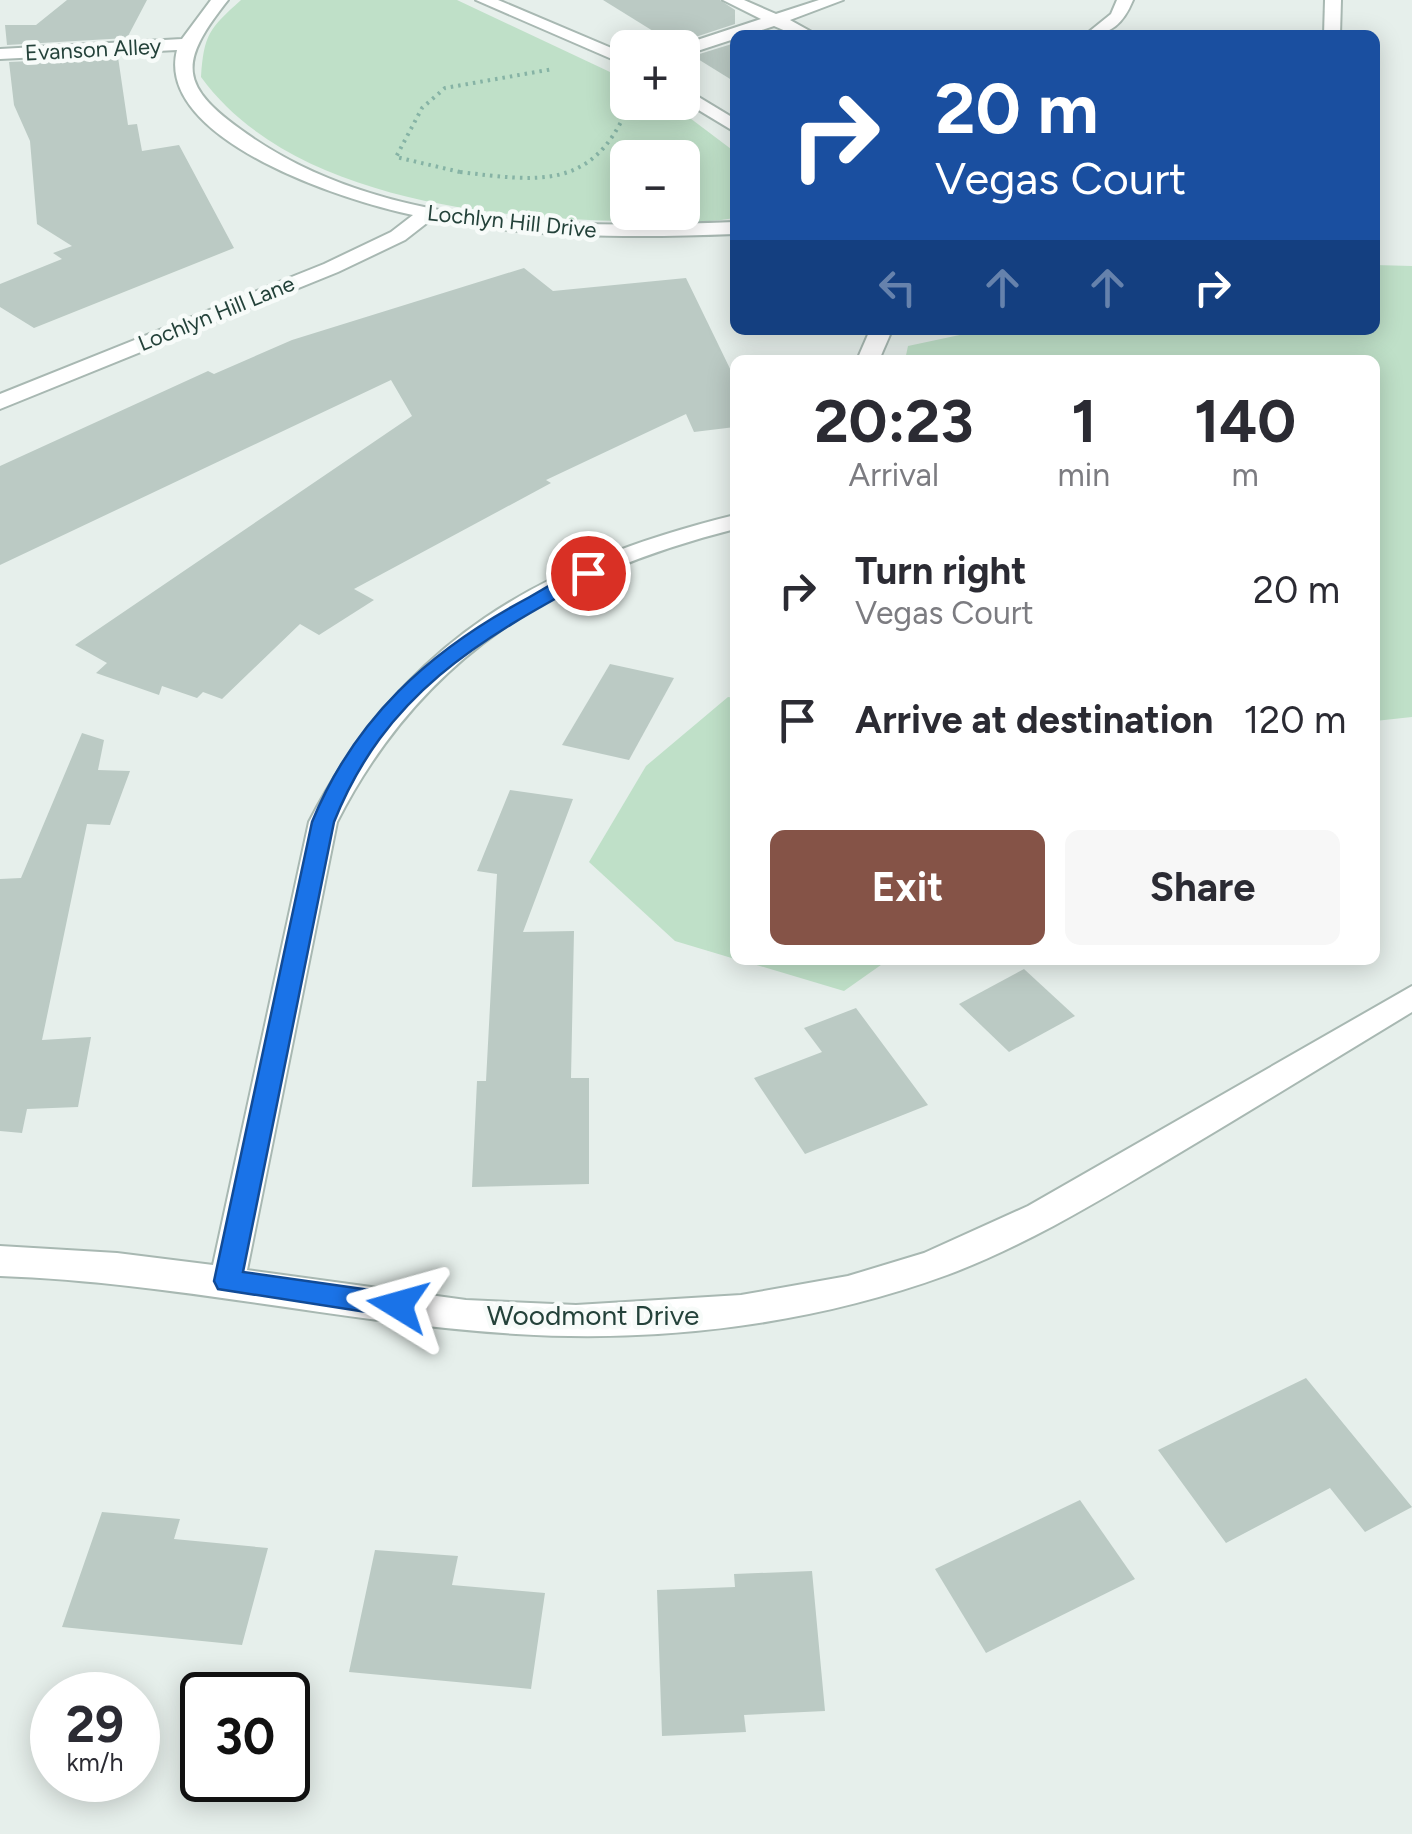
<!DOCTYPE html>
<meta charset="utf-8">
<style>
body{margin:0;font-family:Figtree,sans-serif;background:#f7f7f7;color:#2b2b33;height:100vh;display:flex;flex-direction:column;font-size:38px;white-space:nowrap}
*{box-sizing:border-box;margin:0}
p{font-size:32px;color:#7c7c81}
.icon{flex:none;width:55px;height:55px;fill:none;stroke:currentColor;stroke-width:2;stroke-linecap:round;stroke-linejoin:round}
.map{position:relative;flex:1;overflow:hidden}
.side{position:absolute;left:730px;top:355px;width:650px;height:610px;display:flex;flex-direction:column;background:#fff;border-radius:15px;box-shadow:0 5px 25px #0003}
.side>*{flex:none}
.hud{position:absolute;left:730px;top:30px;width:650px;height:305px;border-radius:15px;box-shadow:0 5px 25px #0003;background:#1a4fa0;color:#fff;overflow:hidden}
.tools{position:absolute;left:610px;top:30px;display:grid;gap:20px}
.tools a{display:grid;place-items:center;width:90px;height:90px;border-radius:15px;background:#fff;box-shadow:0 5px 25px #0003;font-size:50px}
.speed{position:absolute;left:30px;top:1672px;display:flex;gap:20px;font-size:50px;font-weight:700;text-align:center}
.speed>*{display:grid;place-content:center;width:130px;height:130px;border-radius:50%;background:#fff;box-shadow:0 5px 25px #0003;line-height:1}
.speed small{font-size:25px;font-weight:400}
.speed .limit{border:5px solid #111;border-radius:15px;background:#fff;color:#111}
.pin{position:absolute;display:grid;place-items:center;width:85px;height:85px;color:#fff;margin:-42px;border:5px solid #fff;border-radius:50%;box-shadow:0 2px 10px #0007}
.me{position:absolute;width:110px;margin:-55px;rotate:278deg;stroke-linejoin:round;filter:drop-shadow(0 0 8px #0008)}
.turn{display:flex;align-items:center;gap:35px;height:210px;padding:0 40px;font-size:45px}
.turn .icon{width:130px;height:130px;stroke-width:2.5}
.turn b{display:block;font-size:70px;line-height:85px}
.lanes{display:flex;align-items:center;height:95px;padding:0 40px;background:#0003;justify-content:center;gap:50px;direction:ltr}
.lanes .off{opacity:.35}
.eta{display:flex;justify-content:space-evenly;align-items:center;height:170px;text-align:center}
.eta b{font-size:60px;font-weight:700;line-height:70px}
.cta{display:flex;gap:20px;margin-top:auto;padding:20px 40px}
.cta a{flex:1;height:115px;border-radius:15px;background:#855347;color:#fff;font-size:40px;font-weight:700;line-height:115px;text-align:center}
.cta a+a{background:#f7f7f7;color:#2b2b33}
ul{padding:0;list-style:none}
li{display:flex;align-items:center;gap:30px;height:130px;padding:0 40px}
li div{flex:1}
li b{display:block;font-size:38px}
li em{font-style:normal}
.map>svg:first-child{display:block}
.green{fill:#bfe0c8;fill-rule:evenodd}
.building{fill:#bbcac4}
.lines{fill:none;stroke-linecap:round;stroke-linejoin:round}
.minor-casing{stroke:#a8b8b2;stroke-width:4}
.path{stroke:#86b3a5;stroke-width:4;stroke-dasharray:2.5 5;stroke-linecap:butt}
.minor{fill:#fff;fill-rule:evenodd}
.route{fill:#1a73e8;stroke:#114b97;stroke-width:2.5}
.labels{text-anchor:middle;stroke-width:9;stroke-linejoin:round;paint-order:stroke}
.far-street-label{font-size:22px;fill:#24423a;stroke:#f7fbf9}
.street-label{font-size:28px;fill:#24423a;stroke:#f7fbf9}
</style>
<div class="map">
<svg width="1412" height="1834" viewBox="0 0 1412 1834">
<rect width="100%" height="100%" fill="#e6efeb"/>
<g class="green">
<path d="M241,0h216l170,80 1,22 42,1 65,49v66c-35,6 -72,4 -107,3 -139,-2 -339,-23 -427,-144 3,-43 8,-48 40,-77zM628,158h54v54h-54z"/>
<polygon points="1375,265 1412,266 1412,717 1375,721 1375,360 905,360 908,346 983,330 1375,330"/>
<polygon points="728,697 735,698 735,959 675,941 589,862 646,766"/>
<polygon points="740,960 888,960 844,991"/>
</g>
<g class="building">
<polygon points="67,0 147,0 127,38 7,45 5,25 36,25"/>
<polygon points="603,0 720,0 735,10 735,24 674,44"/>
<polygon points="735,43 735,82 693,56"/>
<polygon points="118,57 128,125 137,124 142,151 179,145 234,248 34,328 0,307 0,284 62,259 53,253 72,246 37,224 30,141 14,105 9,62"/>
<polygon points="524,268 553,291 686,278 735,379 735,427 694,432 686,414 546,480 551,483 354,589 374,600 319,635 300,624 222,699 203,692 197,698 162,686 159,695 96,673 107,663 75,645 412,416 391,380 0,565 0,466 208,371 214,374 292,340"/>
<polygon points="610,664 674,678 629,760 562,745"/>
<polygon points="82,733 104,740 98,770 130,771 110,825 87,824 42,1040 91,1037 78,1107 27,1109 22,1133 0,1131 0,879 21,878"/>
<polygon points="510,790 573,799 523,932 574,931 571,1078 589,1078 589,1184 472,1187 477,1081 486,1081 497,874 477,871"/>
<polygon points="1024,969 1075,1016 1009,1052 959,1004"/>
<polygon points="856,1008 928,1105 805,1154 754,1078 822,1052 804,1028"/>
<polygon points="1306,1378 1412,1507 1365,1532 1330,1488 1226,1543 1158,1450"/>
<polygon points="1080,1500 1135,1579 986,1653 935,1569"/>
<polygon points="102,1512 180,1519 174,1539 268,1548 242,1645 62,1627"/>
<polygon points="375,1550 458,1556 452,1585 545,1593 531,1689 349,1672"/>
<polygon points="812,1571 825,1711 744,1715 746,1732 662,1736 657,1590 735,1587 734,1574"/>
</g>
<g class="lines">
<defs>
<g id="minor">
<path d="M211,0h17c-50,63 -50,86 19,134 138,97 327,94 488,88v12c-101,4 -203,4 -303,-15l-27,21 -67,32 -338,137v-15l324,-130 67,-32 22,-17c-65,-13 -259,-75 -236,-165l-177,9v-10l182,-10z"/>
<polygon points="476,0 498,0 628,55 628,66"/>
<polygon points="723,0 744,0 776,14 819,0 843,0 790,20 817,35 795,35 774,26 682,56 682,48 676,47 761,19"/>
<path d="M1117,0h16c-10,24 -22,35 -48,35l26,-21z"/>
<polygon points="1325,0 1341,0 1340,35 1324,35"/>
<polygon points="682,87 735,119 735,132 682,100"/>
<polygon points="870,330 892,330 879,360 857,360"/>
<path d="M735,515v14c-178,45 -313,126 -398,293l-90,448 219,30 110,5 165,-10 107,-19 76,-23 104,-47 384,-220v26c-84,51 -167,102 -251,152 -69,41 -139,83 -214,111 -137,50 -286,68 -431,59 -173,-11 -342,-52 -516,-58v-30l117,7 96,12 96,-443c94,-182 232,-259 426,-307z"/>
</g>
</defs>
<use href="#minor" class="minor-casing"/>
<g class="path">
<polyline points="460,172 396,157 422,108 445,88 553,69"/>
<path d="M460,172c77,9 132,19 167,-63l-8,-9"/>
</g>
<use href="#minor" class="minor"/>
</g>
<path class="route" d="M588,568l9,5 -2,4c-117,63 -210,117 -261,245l-91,450 155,22 10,3 4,8 -4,8 -10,4 -180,-28 -4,-8 98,-459c42,-103 117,-171 214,-223 20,-11 40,-25 62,-31z"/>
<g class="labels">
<g class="far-street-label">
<text transform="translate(93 49) rotate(-3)" y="8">Evanson Alley</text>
<text transform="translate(512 221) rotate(6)" y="8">Lochlyn Hill Drive</text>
<text transform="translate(216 313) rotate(-22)" y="8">Lochlyn Hill Lane</text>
</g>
<g class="street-label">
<text x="593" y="1325">Woodmont Drive</text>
</g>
</g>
</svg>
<div class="tools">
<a>+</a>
<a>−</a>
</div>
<div class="speed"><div>29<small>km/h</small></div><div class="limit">30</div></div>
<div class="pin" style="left:588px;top:573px;background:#d93025"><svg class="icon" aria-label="arrive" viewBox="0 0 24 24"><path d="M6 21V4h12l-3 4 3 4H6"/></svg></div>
<svg class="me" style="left:398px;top:1305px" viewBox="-20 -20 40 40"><path d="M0-17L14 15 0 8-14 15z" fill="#1a73e8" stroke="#fff" stroke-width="4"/></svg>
<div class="hud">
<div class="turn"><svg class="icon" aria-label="right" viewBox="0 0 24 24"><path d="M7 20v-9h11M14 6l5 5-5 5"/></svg><div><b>20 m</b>Vegas Court</div></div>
<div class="lanes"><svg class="icon off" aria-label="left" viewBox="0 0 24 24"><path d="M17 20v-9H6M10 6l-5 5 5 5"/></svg><svg class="icon off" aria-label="ahead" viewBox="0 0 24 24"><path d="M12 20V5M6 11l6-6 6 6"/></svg><svg class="icon off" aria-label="ahead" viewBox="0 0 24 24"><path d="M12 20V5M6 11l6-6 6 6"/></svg><svg class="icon" aria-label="right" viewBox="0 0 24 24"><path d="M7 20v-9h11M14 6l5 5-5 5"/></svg></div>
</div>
<section class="side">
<div class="eta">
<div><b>20:23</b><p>Arrival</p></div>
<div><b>1</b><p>min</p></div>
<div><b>140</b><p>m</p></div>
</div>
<ul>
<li><svg class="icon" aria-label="right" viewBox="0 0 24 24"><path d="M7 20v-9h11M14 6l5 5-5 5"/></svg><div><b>Turn right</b><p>Vegas Court</p></div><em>20 m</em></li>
<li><svg class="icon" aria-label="arrive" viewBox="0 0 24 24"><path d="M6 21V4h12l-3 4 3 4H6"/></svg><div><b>Arrive at destination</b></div><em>120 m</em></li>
</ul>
<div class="cta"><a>Exit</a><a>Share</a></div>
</section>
</div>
